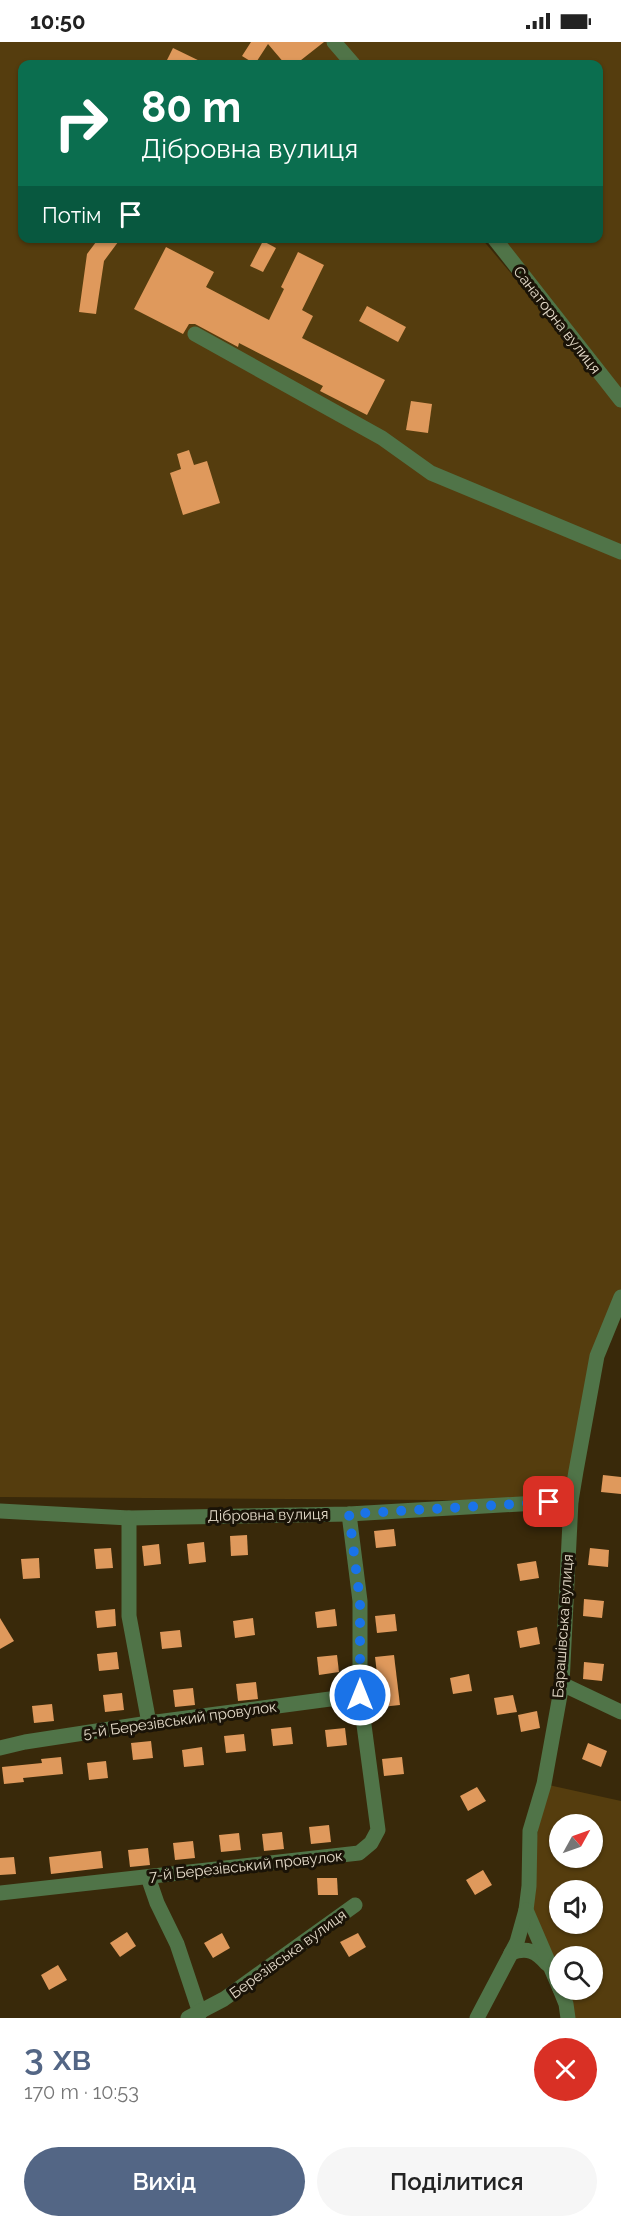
<!DOCTYPE html>
<html lang="uk">
<meta charset="utf-8">
<style>
body{margin:0;font-family:Raleway,sans-serif;background:#f6f6f6;color:#222;height:100vh;display:flex;flex-direction:column;font-size:22px;white-space:nowrap}
*{box-sizing:border-box;margin:0}
p{font-size:20px;color:#767676}
.icon{flex:none;width:33px;height:33px;fill:none;stroke:currentColor;stroke-width:2;stroke-linecap:round;stroke-linejoin:round}
.map{position:relative;height:1976px;overflow:hidden}
.panel{display:flex;flex-direction:column;background:#fff;flex:1}
.panel>*{flex:none}
.guide{position:absolute;left:18px;top:18px;width:585px;height:183px;border-radius:12px;box-shadow:0 2px 4px #0004;background:#0b6e4f;color:#fff;overflow:hidden}
.needle{width:39px;rotate:50deg}
.buttons{position:absolute;left:549px;top:1772px;display:grid;gap:12px}
.buttons a{display:grid;place-items:center;width:54px;height:54px;border-radius:50%;background:#fff;box-shadow:0 2px 4px #0004;font-size:30px}
.pin{position:absolute;display:grid;place-items:center;width:51px;height:51px;color:#fff;margin:-26px;border-radius:12px;box-shadow:0 3px 9px #0006}
.me{position:absolute;width:66px;margin:-33px;rotate:0deg;stroke-linejoin:round;filter:drop-shadow(0 0 4px #0008)}
.turn{display:flex;align-items:center;gap:21px;height:126px;padding:0 24px;font-size:27px}
.turn .icon{width:78px;height:78px;stroke-width:2.5}
.turn b{display:block;font-size:42px;line-height:51px}
.then{display:flex;align-items:center;height:57px;padding:0 24px;background:#0003;gap:12px;font-size:22px}
.round{display:grid;place-items:center;flex:none;width:63px;height:63px;border-radius:32px;background:#f6f6f6}
.headline{display:flex;align-items:center;justify-content:space-between;height:102px;padding:0 24px}
h1{font-size:36px;font-weight:600;line-height:45px;color:#536685}
.cta{display:flex;gap:12px;margin-top:auto;padding:12px 24px}
.cta a{flex:1;height:69px;border-radius:36px;background:#536685;color:#fff;font-size:24px;font-weight:600;line-height:69px;text-align:center}
.cta a+a{background:#f6f6f6;color:#222}
.status{display:flex;justify-content:space-between;align-items:center;height:42px;padding:0 30px;background:#fff;direction:ltr}
.status svg{height:16px;fill:currentColor}
.map>svg:first-child{display:block}
.green{fill:#553d0e;fill-rule:evenodd}
.building{fill:#df995c}
.lines{fill:none;stroke-linecap:round;stroke-linejoin:round}
.minor{stroke:#507448;stroke-width:15}
.route{stroke:#1a73e8;stroke-width:10;stroke-dasharray:0 18}
.labels{text-anchor:middle;stroke-width:6;stroke-linejoin:round;paint-order:stroke}
.street-label{font-size:15px;fill:#e4dac9;stroke:#1a1307}
</style>
<div class="status"><b>10:50</b><svg viewBox="0 0 49 12"><path d="M0 12V9h3v3zM5 12V6h3v6zM10 12V3h3v9zM15 12V0h3v12zM26 1h20v11H26zM47 4h2v5h-2z"/></svg></div>
<div class="map">
<svg width="621" height="1976" viewBox="0 0 621 1976">
<rect width="100%" height="100%" fill="#39290a"/>
<g class="green">
<polygon points="0,0 621,0 621,351 490,197 598,196 598,22 22,22 22,196 482,197 621,362 621,1255 597,1314 571,1459 0,1455"/>
<path d="M544,1742l77,17v217h-53l-8,-29h32v-33h-32v33l-33,-79zM560,1782h32v33h-32zM560,1848h32v33h-32z"/>
</g>
<g class="building">
<polygon points="251,0 324,0 296,22 285,22 268,2 255,22 242,14"/>
<polygon points="173,6 206,22 165,22"/>
<polygon points="99,196 121,196 104,219 96,272 79,270 87,212"/>
<polygon points="263,199 276,206 263,230 250,224"/>
<polygon points="166,205 214,230 206,245 269,278 284,247 281,245 298,210 324,223 302,268 313,274 302,296 385,338 367,373 320,349 323,344 239,301 238,305 195,282 189,282 183,292 134,267"/>
<polygon points="367,264 406,285 398,300 359,279"/>
<polygon points="411,359 432,362 428,391 406,388"/>
<polygon points="189,408 194,423 207,419 220,461 183,473 170,431 181,427 177,412"/>
<polygon points="603,1433 621,1435 621,1452 601,1450"/>
<polygon points="394,1487 396,1504 376,1506 374,1489"/>
<polygon points="247,1493 248,1513 231,1514 230,1494"/>
<polygon points="204,1500 206,1520 189,1522 187,1502"/>
<polygon points="159,1502 161,1522 144,1524 142,1504"/>
<polygon points="111,1506 113,1526 96,1527 94,1507"/>
<polygon points="590,1506 609,1508 608,1525 588,1523"/>
<polygon points="39,1516 40,1536 23,1537 21,1517"/>
<polygon points="536,1519 539,1536 520,1539 517,1522"/>
<polygon points="584,1557 604,1559 602,1576 583,1574"/>
<polygon points="115,1567 116,1584 97,1586 95,1569"/>
<polygon points="335,1567 337,1584 317,1586 315,1570"/>
<polygon points="395,1572 397,1589 377,1591 375,1574"/>
<polygon points="0,1576 14,1599 0,1607"/>
<polygon points="253,1576 255,1593 235,1596 233,1579"/>
<polygon points="537,1585 540,1602 520,1606 517,1589"/>
<polygon points="180,1588 182,1605 162,1607 160,1590"/>
<polygon points="117,1610 119,1627 99,1629 97,1612"/>
<polygon points="337,1613 339,1630 319,1633 317,1615"/>
<polygon points="394,1613 400,1663 381,1665 375,1615"/>
<polygon points="584,1620 604,1622 602,1639 583,1637"/>
<polygon points="469,1632 472,1649 453,1652 450,1636"/>
<polygon points="256,1640 258,1657 238,1659 236,1642"/>
<polygon points="193,1646 195,1663 175,1665 173,1648"/>
<polygon points="122,1651 124,1668 105,1670 103,1653"/>
<polygon points="513,1653 517,1670 497,1673 494,1656"/>
<polygon points="52,1662 54,1679 34,1681 32,1664"/>
<polygon points="537,1669 540,1686 521,1690 518,1673"/>
<polygon points="291,1685 293,1702 273,1704 271,1687"/>
<polygon points="345,1686 347,1703 327,1705 325,1688"/>
<polygon points="244,1692 246,1709 226,1711 224,1694"/>
<polygon points="151,1699 153,1716 133,1718 131,1701"/>
<polygon points="588,1701 607,1709 601,1725 582,1717"/>
<polygon points="202,1705 204,1723 184,1725 182,1708"/>
<polygon points="61,1715 63,1732 23,1736 24,1740 4,1742 2,1725 42,1721 41,1717"/>
<polygon points="402,1715 404,1732 384,1734 382,1717"/>
<polygon points="106,1719 108,1736 89,1738 87,1721"/>
<polygon points="477,1745 486,1759 468,1769 460,1754"/>
<polygon points="329,1783 331,1800 311,1802 309,1785"/>
<polygon points="282,1790 284,1807 264,1809 262,1792"/>
<polygon points="239,1791 241,1808 221,1810 219,1793"/>
<polygon points="193,1799 195,1816 175,1818 173,1801"/>
<polygon points="148,1806 150,1823 130,1825 128,1808"/>
<polygon points="101,1809 103,1826 51,1832 49,1815"/>
<polygon points="14,1815 16,1832 0,1833 0,1816"/>
<polygon points="483,1828 492,1843 475,1853 466,1838"/>
<polygon points="317,1836 337,1836 338,1853 318,1853"/>
<polygon points="127,1890 136,1904 120,1915 110,1901"/>
<polygon points="222,1891 230,1906 213,1916 204,1901"/>
<polygon points="358,1891 366,1905 349,1915 340,1900"/>
<polygon points="58,1923 67,1938 49,1948 41,1933"/>
</g>
<g class="lines">
<g class="minor">
<polyline points="334,0 353,22"/>
<polyline points="494,196 621,358"/>
<polyline points="195,292 382,396 431,431 621,510"/>
<polyline points="0,1469 129,1476 349,1472 571,1459"/>
<polyline points="129,1476 129,1574 149,1681"/>
<polyline points="562,1642 621,1670"/>
<polyline points="0,1706 25,1700 149,1681 360,1653"/>
<polyline points="148,1835 157,1861 177,1902 200,1971"/>
<polyline points="0,1851 359,1811 371,1801 378,1788 360,1653 360,1559 349,1472"/>
<path d="M511,1911c16,-6 25,-2 36,11"/>
<polyline points="560,1947 526,1868 529,1844 530,1789 544,1742 562,1642 571,1459 576,1429 597,1314 621,1255"/>
<polyline points="560,1947 566,1962 568,1976"/>
<polyline points="188,1976 224,1957 355,1863"/>
<polyline points="477,1976 517,1900 526,1868"/>
</g>
</g>
<g class="lines">
<polyline class="route" points="360,1653 360,1559 349,1472 549,1460"/>
</g>
<g class="labels">
<g class="street-label">
<text transform="translate(557 278) rotate(52)" y="5">Санаторна вулиця</text>
<text transform="translate(268 1473) rotate(-1)" y="5">Дібровна вулиця</text>
<text transform="translate(563 1584) rotate(-86)" y="5">Барашівська вулиця</text>
<text transform="translate(180 1678) rotate(-8)" y="5">5-й Березівський провулок</text>
<text transform="translate(246 1824) rotate(-6)" y="5">7-й Березівський провулок</text>
<text transform="translate(288 1912) rotate(-36)" y="5">Березівська вулиця</text>
</g>
</g>
</svg>
<div class="buttons">
<a><svg class="needle" viewBox="-14 -14 28 28"><path d="M0-13l5 13h-10z" fill="#e53935"/><path d="M0 13l5-13h-10z" fill="#767676"/></svg></a>
<a><svg class="icon" aria-label="sound" viewBox="0 0 24 24"><path d="M4 9h4l5-4v14l-5-4H4zM17 9q2 3 0 6"/></svg></a>
<a><svg class="icon" aria-label="search" viewBox="0 0 24 24"><circle cx="10" cy="10" r="6"/><path d="M15 15l6 6"/></svg></a>
</div>
<div class="pin" style="left:549px;top:1460px;background:#d93025"><svg class="icon" aria-label="arrive" viewBox="0 0 24 24"><path d="M6 21V4h12l-3 4 3 4H6"/></svg></div>
<svg class="me" style="left:360px;top:1653px" viewBox="-20 -20 40 40"><circle r="17" fill="#1a73e8" stroke="#fff" stroke-width="3"/><path d="M0-11L8 9 0 5-8 9z" fill="#fff"/></svg>
<div class="guide">
<div class="turn"><svg class="icon" aria-label="right" viewBox="0 0 24 24"><path d="M7 20v-9h11M14 6l5 5-5 5"/></svg><div><b>80 m</b>Дібровна вулиця</div></div>
<div class="then">Потім<svg class="icon" aria-label="arrive" viewBox="0 0 24 24"><path d="M6 21V4h12l-3 4 3 4H6"/></svg></div>
</div>
</div>
<section class="panel">
<div class="headline"><div><h1>3 хв</h1><p>170 m · 10:53</p></div><a class="round" style="background:#d93025;color:#fff"><svg class="icon" aria-label="close" viewBox="0 0 24 24"><path d="M6 6l12 12M18 6L6 18"/></svg></a></div>
<div class="cta"><a>Вихід</a><a>Поділитися</a></div>
</section>
